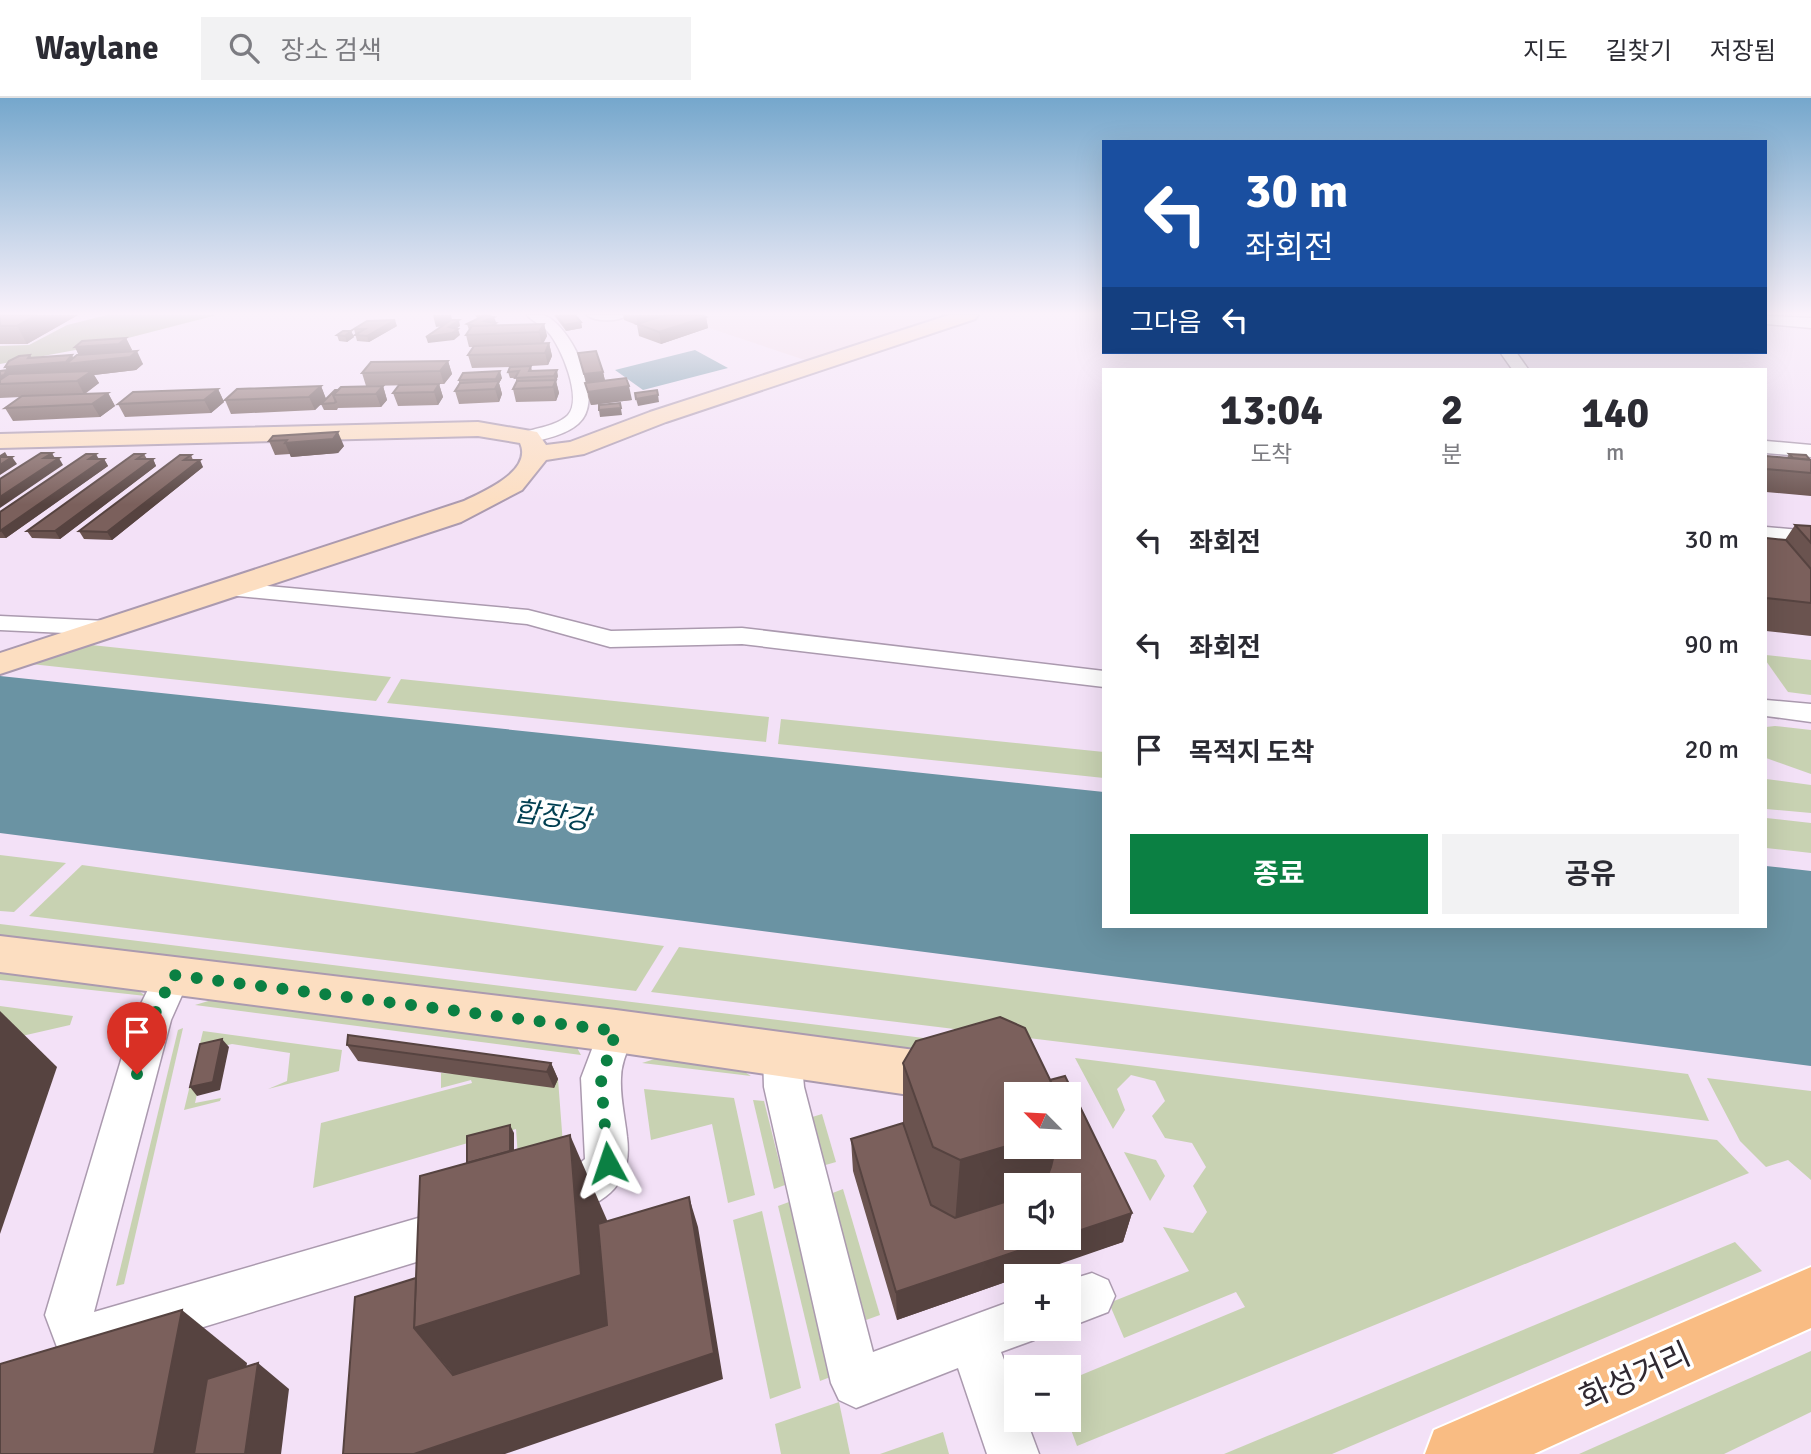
<!DOCTYPE html>
<html lang="ko">
<meta charset="utf-8">
<style>
body{margin:0;font-family:Signika,"Noto Sans KR",sans-serif;background:#f2f2f3;color:#2b2b33;height:100vh;display:flex;flex-direction:column;font-size:26px;white-space:nowrap}
*{box-sizing:border-box;margin:0}
p{font-size:23px;color:#7c7c81}
.icon{flex:none;width:38px;height:38px;fill:none;stroke:currentColor;stroke-width:2;stroke-linecap:round;stroke-linejoin:round}
.map{position:relative;flex:1;overflow:hidden}
.drawer{position:absolute;left:1102px;top:270px;width:665px;height:560px;display:flex;flex-direction:column;background:#fff;border-radius:0px;box-shadow:0 7px 28px #0002}
.drawer>*{flex:none}
.hud{position:absolute;left:1102px;top:42px;width:665px;height:214px;border-radius:0px;box-shadow:0 7px 28px #0002;background:#1a4fa0;color:#fff;overflow:hidden}
.needle{width:46px;rotate:294deg}
.buttons{position:absolute;left:1004px;top:984px;display:grid;gap:14px}
.buttons a{display:grid;place-items:center;width:77px;height:77px;border-radius:0px;background:#fff;box-shadow:0 7px 28px #0002;font-size:35px}
.pin{position:absolute;display:grid;place-items:center;width:60px;height:60px;color:#fff;margin:-72px -30px;border-radius:50% 50% 50% 0;rotate:-45deg;box-shadow:0 0 7px #0007}
.pin .icon{rotate:45deg}
.me{position:absolute;width:77px;margin:-38px;rotate:355deg;stroke-linejoin:round;filter:drop-shadow(0 0 5px #0008)}
.turn{display:flex;align-items:center;gap:24px;height:147px;padding:0 28px;font-size:32px}
.turn .icon{width:91px;height:91px;stroke-width:2.5}
.turn b{display:block;font-size:49px;line-height:60px}
.then{display:flex;align-items:center;height:66px;padding:0 28px;background:#0003;gap:14px;font-size:26px}
.eta{display:flex;justify-content:space-evenly;align-items:center;height:119px;text-align:center}
.eta b{font-size:42px;font-weight:700;line-height:49px}
.action{display:flex;gap:14px;margin-top:auto;padding:14px 28px}
.action a{flex:1;height:80px;border-radius:0px;background:#0b8043;color:#fff;font-size:28px;font-weight:700;line-height:80px;text-align:center}
.action a+a{background:#f2f2f3;color:#2b2b33}
ul{padding:0;list-style:none}
li{display:flex;align-items:center;gap:21px;height:105px;padding:0 28px}
li div{flex:1}
li b{display:block;font-size:26px}
li em{font-style:normal}
header{display:flex;align-items:center;gap:42px;box-sizing:border-box;height:98px;padding:0 35px;background:#fff;border-bottom:2px solid #e1e1e2}
header strong{font-size:33px}
nav{display:flex;gap:38px;margin-inline-start:auto;font-size:24px}
.search{width:490px;height:63px;background:#f2f2f3;display:flex;align-items:center;gap:18px;box-sizing:border-box;padding:0 24px;border-radius:0px;color:#7c7c81;font-size:26px}
.map>svg:first-child{display:block}
.education{fill:#eed6e2}
.green{fill:#c8d2b2}
.forest{fill:#9ea885}
.water{fill:#6a93a3}
.lines{fill:none;stroke-linecap:round;stroke-linejoin:round}
.street-casing{stroke:#ab9aaf;stroke-width:3}
.secondary-casing{stroke:#ab9aaf;stroke-width:4}
.primary-casing{stroke:#fff;stroke-width:4}
.street{fill:#fff;fill-rule:evenodd}
.secondary{fill:#fcdec1;fill-rule:evenodd}
.primary{fill:#f9bc83;fill-rule:evenodd}
.wall{fill:#6a534f}
.shaded-wall{fill:#564340}
.building{fill:#7b605c;stroke:#564340;stroke-width:2}
.route{stroke:#0b8043;stroke-width:12;stroke-dasharray:0 21.6}
.labels{text-anchor:middle;stroke-width:7;stroke-linejoin:round;paint-order:stroke}
.water-label{font-size:28px;font-style:italic;fill:#024052;stroke:#fff}
.near-street-label{font-size:32px;fill:#302932;stroke:#fff}
</style>
<header>
<strong>Waylane</strong>
<div class="search"><svg class="icon" aria-label="search" viewBox="0 0 24 24"><circle cx="10" cy="10" r="6"/><path d="M15 15l6 6"/></svg>장소 검색</div>
<nav><a>지도</a><a>길찾기</a><a>저장됨</a></nav>
</header>
<div class="map">
<svg width="1811" height="1356" viewBox="0 0 1811 1356">
<rect width="100%" height="100%" fill="#f3e1f7"/>
<polygon class="education" points="683,217 945,217 808,263 676,219"/>
<g class="green">
<polygon points="82,546 391,579 376,603 31,566"/>
<polygon points="1766,557 1811,562 1811,597 1788,594 1766,563"/>
<polygon points="401,581 769,619 766,644 387,605"/>
<polygon points="781,621 1104,654 1104,680 778,646"/>
<polygon points="1775,628 1811,632 1811,676 1766,660 1766,629"/>
<polygon points="1766,681 1811,687 1811,715 1766,711"/>
<polygon points="1766,720 1811,725 1811,755 1766,750"/>
<polygon points="0,757 66,765 14,814 0,813"/>
<polygon points="82,767 664,848 636,893 29,818"/>
<polygon points="0,826 940,942 937,958 0,841"/>
<polygon points="679,849 1688,976 1709,1023 651,894"/>
<polygon points="0,873 134,890 146,898 0,882"/>
<polygon points="215,901 576,948 581,957 195,907"/>
<polygon points="0,908 73,918 70,927 0,943"/>
<polygon points="183,930 124,1186 116,1188 178,932"/>
<polygon points="203,933 342,952 339,973 268,991 287,983 290,955 232,946 207,952 195,1005 221,1000 220,1003 184,1012"/>
<polygon points="661,959 738,970 751,978 642,965"/>
<polygon points="1075,960 1717,1042 1749,1075 1077,1348 1067,1321 1069,1282 1245,1209 1236,1194 1124,1240 1109,1205 1189,1173 1163,1129 1193,1135 1207,1114 1193,1088 1206,1069 1192,1045 1165,1040 1152,1018 1165,1003 1155,983 1131,977 1117,991 1125,1012 1113,1031"/>
<polygon points="441,975 558,981 564,1060 519,1073 516,1031 313,1090 321,1025 472,985 471,982 441,990"/>
<polygon points="1707,980 1811,993 1811,1082 1788,1062 1766,1069 1740,1043"/>
<polygon points="644,991 734,1000 755,1097 728,1105 712,1026 651,1042"/>
<polygon points="753,1002 764,1003 785,1087 774,1091"/>
<polygon points="822,1016 836,1064 822,1068 809,1020"/>
<polygon points="1124,1054 1156,1062 1165,1078 1150,1103"/>
<polygon points="843,1091 880,1217 866,1222 830,1096"/>
<polygon points="789,1104 833,1278 820,1283 778,1108"/>
<polygon points="762,1113 801,1290 770,1301 733,1122"/>
<polygon points="1735,1144 1762,1173 1332,1356 1224,1356"/>
<polygon points="1811,1253 1811,1314 1724,1356 1579,1356"/>
<polygon points="839,1304 850,1356 781,1356 775,1326"/>
<polygon points="943,1334 949,1356 880,1356"/>
</g>
<polygon class="forest" points="107,217 217,217 97,248 0,266 0,248 29,247 67,227"/>
<g class="water">
<polygon points="695,252 728,270 643,292 615,272"/>
<polygon points="0,578 1104,694 1104,828 1766,828 1766,768 1811,773 1811,968 0,735"/>
</g>
<g class="lines">
<defs>
<g id="street">
<path d="M527,217c7,0 14,-1 21,2 26,15 58,84 30,107 -12,11 -34,15 -50,19l-7,-2 -2,-4 2,-4c15,-5 36,-7 47,-18 15,-16 -7,-69 -20,-83 -6,-7 -15,-10 -21,-17z"/>
<path d="M587,217h40c-8,7 -32,7 -40,0z"/>
<polygon points="1766,218 1811,220 1811,230 1766,226"/>
<polygon points="1500,254 1516,254 1528,271 1512,271"/>
<polygon points="1766,343 1811,347 1811,359 1766,355"/>
<polygon points="1766,429 1811,433 1811,447 1766,443"/>
<polygon points="225,484 528,512 611,533 742,530 1104,573 1104,589 742,546 610,549 527,526 217,496 213,491 217,486"/>
<polygon points="0,518 108,523 117,525 120,530 117,535 108,537 0,532"/>
<polygon points="1766,602 1811,606 1811,624 1766,618"/>
<polygon points="173,862 186,867 191,877 171,922 94,1214 456,1109 472,1115 478,1131 472,1147 95,1262 57,1249 45,1217 133,922 160,867"/>
<path d="M616,917l13,5 6,11c-5,15 -14,30 -14,47 -1,20 4,39 6,59 7,55 -30,68 -73,84l-15,-6 -7,-15 7,-15 28,-11 18,-15 -4,-81 22,-58z"/>
<polygon points="782,940 796,945 801,957 804,989 873,1254 1017,1201 1017,1230 1039,1230 1034,1242 1001,1254 1017,1296 1017,1321 1026,1321 1039,1356 987,1356 958,1270 856,1310 839,1302 831,1285 764,989 763,957 768,945"/>
<polygon points="1092,1175 1108,1182 1115,1198 1108,1214 1069,1229 1069,1182"/>
</g>
<g id="secondary">
<path d="M949,217h29l-3,4 -309,103 -82,32 -38,6 -24,30 -61,32 -461,152v-21l464,-152c20,-10 69,-30 56,-58l-42,-7 -478,12v-14l478,-12 59,10 9,13 24,-3 80,-30z"/>
<polygon points="0,838 616,912 937,955 955,962 963,978 955,994 937,1001 616,954 0,874"/>
</g>
<polygon id="primary" points="1811,1169 1811,1230 1534,1356 1425,1356 1434,1332"/>
</defs>
<use href="#street" class="street-casing"/>
<use href="#secondary" class="secondary-casing"/>
<use href="#primary" class="primary-casing"/>
<use href="#street" class="street"/>
<use href="#secondary" class="secondary"/>
<use href="#primary" class="primary"/>
</g>
<g class="wall">
<polygon points="0,217 78,217 27,246 0,246"/>
<polygon points="475,217 490,217 497,227 544,226 547,238 543,246 549,245 552,258 548,267 531,268 532,273 558,278 556,283 559,295 556,303 516,304 513,291 516,284 516,280 510,280 508,274 510,269 472,270 468,257 473,249 469,249 466,237 469,232 467,226 479,220 477,220"/>
<polygon points="554,217 575,217 581,224 582,230 566,233"/>
<polygon points="623,217 701,217 706,219 708,230 661,246 639,238 637,227 624,222"/>
<polygon points="397,228 369,244 357,243 354,231"/>
<polygon points="351,233 354,239 347,244 339,243 337,237"/>
<polygon points="126,240 132,252 130,253 143,266 136,272 94,277 99,285 85,296 108,295 115,308 100,319 13,323 5,310 21,299 0,300 0,273 7,272 5,269 31,260 73,260 79,257 75,249"/>
<polygon points="578,255 603,274 605,283 632,302 591,307 588,299 586,285"/>
<polygon points="448,263 452,276 444,286 439,286 443,299 438,307 398,308 393,295 415,287 366,288 362,275"/>
<polygon points="502,280 499,285 502,296 499,304 459,306 455,293 459,285 459,282"/>
<polygon points="321,288 326,301 315,312 231,316 225,302"/>
<polygon points="383,288 387,302 381,309 338,310 337,312 324,312 321,306 335,292"/>
<polygon points="218,291 224,304 211,315 125,319 118,306"/>
<polygon points="273,338 344,348 338,355 291,359 290,356 275,357 269,343"/>
<polygon points="144,356 147,361 153,361 156,368 60,441 32,440 27,433"/>
<polygon points="1789,356 1811,362 1811,398 1766,394 1766,358 1787,360"/>
<polygon points="191,357 193,362 203,369 112,442 84,441 79,433"/>
<polygon points="99,361 104,361 108,368 6,440 0,440 0,414"/>
<polygon points="1795,427 1811,428 1811,538 1766,533 1766,440 1785,442"/>
<polygon points="347,947 551,965 558,981 554,990 358,963"/>
<polygon points="903,965 1050,982 1132,1115 1123,1144 1017,1178 1017,1180 897,1222 853,1073 851,1041 903,1025"/>
</g>
<g class="shaded-wall">
<polygon points="37,217 78,217 27,246 17,228"/>
<polygon points="433,217 451,217 453,226 459,222 460,228 451,235 449,229 452,227 436,229"/>
<polygon points="636,217 670,217 638,227"/>
<polygon points="494,219 496,224 486,229 484,223"/>
<polygon points="706,219 708,230 661,246 659,234"/>
<polygon points="395,222 397,228 369,244 367,238"/>
<polygon points="581,224 582,230 566,233 564,227"/>
<polygon points="544,226 547,238 542,247 539,234"/>
<polygon points="458,231 460,237 454,242 428,245 426,239"/>
<polygon points="351,233 354,239 347,244 345,238"/>
<polygon points="126,240 132,252 125,259 81,262 75,249"/>
<polygon points="549,245 552,258 548,267 545,255"/>
<polygon points="137,253 143,266 136,272 94,277 99,285 84,296 77,283 0,285 0,278 7,272 5,269 28,260 30,257 35,267 72,257 76,265"/>
<polygon points="448,263 452,276 444,286 440,273"/>
<polygon points="557,272 558,278 556,283 559,295 556,303 553,289 555,283 554,278"/>
<polygon points="500,273 502,280 499,285 502,296 499,304 495,291 498,286 496,281"/>
<polygon points="603,274 606,287 587,289 584,276"/>
<polygon points="439,286 443,299 438,307 434,294"/>
<polygon points="321,288 326,301 315,312 309,299"/>
<polygon points="383,288 387,302 381,309 376,296"/>
<polygon points="629,288 632,302 591,307 588,294"/>
<polygon points="218,291 224,304 211,315 204,302"/>
<polygon points="108,295 115,308 100,319 92,306"/>
<polygon points="658,297 659,304 638,308 636,301"/>
<polygon points="620,305 622,317 600,319 599,312"/>
<polygon points="338,334 344,348 338,355 291,359 285,345"/>
<polygon points="5,354 9,361 12,359 17,366 0,377 0,357"/>
<polygon points="52,355 56,362 44,360"/>
<polygon points="96,356 100,363 89,361"/>
<polygon points="59,360 63,367 0,410 0,399"/>
<polygon points="104,361 108,368 6,440 1,433"/>
<polygon points="153,361 156,368 60,441 55,433"/>
<polygon points="200,362 203,369 112,442 107,434"/>
<polygon points="0,913 57,969 0,1136"/>
<polygon points="222,941 229,949 220,992 197,998 190,989"/>
<polygon points="551,965 558,981 554,990 547,974"/>
<polygon points="510,1027 514,1035 514,1071 471,1082"/>
<polygon points="570,1037 607,1122 620,1254 475,1302 414,1230"/>
<polygon points="1017,1045 1017,1048 1056,1048 1048,1087 1017,1087 1017,1129 953,1150 960,1062"/>
<polygon points="689,1099 698,1129 723,1281 505,1356 414,1356 714,1255"/>
<polygon points="1132,1115 1123,1144 1025,1178 1017,1178 1017,1180 897,1222 896,1194 1059,1139 1069,1139 1069,1136"/>
<polygon points="182,1212 247,1265 233,1356 154,1356"/>
<polygon points="258,1265 289,1291 281,1356 245,1356"/>
</g>
<g class="building">
<polygon points="0,217 37,217 17,228 0,228"/>
<polygon points="485,217 494,219 484,223 496,225 491,228 476,228 467,226"/>
<polygon points="575,217 581,224 564,227 557,218"/>
<polygon points="666,217 701,217 706,219 659,234 637,226"/>
<polygon points="395,222 367,238 355,237 365,231 354,231 367,223"/>
<polygon points="451,222 459,222 449,229 458,231 452,235 426,239"/>
<polygon points="544,226 539,234 466,237 472,228"/>
<polygon points="343,233 351,233 345,238 337,237"/>
<polygon points="126,240 119,246 75,249 82,243"/>
<polygon points="549,245 545,255 468,257 474,248"/>
<polygon points="137,253 130,259 66,266 77,257"/>
<polygon points="596,253 603,274 584,276 578,255"/>
<polygon points="30,257 28,260 72,257 66,264 5,269 9,263 19,258"/>
<polygon points="448,263 440,273 362,275 371,264"/>
<polygon points="531,268 529,273 557,272 554,278 515,280 519,273 508,274 510,269"/>
<polygon points="7,272 4,277 0,278 0,273"/>
<polygon points="92,273 77,283 0,286 0,282 9,276"/>
<polygon points="500,273 496,281 459,282 463,275"/>
<polygon points="626,280 629,288 588,294 585,285"/>
<polygon points="556,282 553,289 513,291 517,283"/>
<polygon points="499,283 495,291 455,293 460,285"/>
<polygon points="439,286 434,294 393,295 399,287"/>
<polygon points="321,288 309,299 225,302 237,291"/>
<polygon points="383,288 376,296 333,297 341,289"/>
<polygon points="218,291 204,302 118,306 133,294"/>
<polygon points="335,292 338,292 333,297 336,304 334,305 321,306"/>
<polygon points="657,292 658,297 636,301 635,295"/>
<polygon points="108,295 92,306 5,310 22,298"/>
<polygon points="620,305 621,310 599,312 599,307"/>
<polygon points="338,334 333,341 285,345 287,342 269,343 273,338"/>
<polygon points="41,355 52,355 44,360 59,360 0,399 0,381"/>
<polygon points="86,356 96,356 89,361 104,361 0,433 0,414"/>
<polygon points="134,356 144,356 137,361 153,361 55,433 27,433"/>
<polygon points="1789,356 1806,357 1810,362 1793,360"/>
<polygon points="180,357 191,357 184,362 200,362 107,434 79,433"/>
<polygon points="1766,358 1811,362 1811,375 1766,371"/>
<polygon points="0,359 12,359 0,367"/>
<polygon points="1795,427 1811,428 1811,445"/>
<polygon points="1766,440 1786,442 1811,471 1811,505 1766,500"/>
<polygon points="1000,919 1025,930 1057,996 1017,996 1017,1045 960,1062 933,1049 903,965 916,943"/>
<polygon points="348,937 551,965 547,974 347,947"/>
<polygon points="222,941 213,984 190,989 200,946"/>
<polygon points="1065,978 1132,1115 1069,1136 1069,1087 1044,1087 1051,1069 1056,1048 1069,1048 1069,996 1057,996 1050,982"/>
<polygon points="903,1025 931,1107 955,1120 1017,1100 1017,1139 1059,1139 896,1194 851,1041"/>
<polygon points="510,1027 510,1053 467,1065 467,1038"/>
<polygon points="570,1037 581,1177 414,1230 420,1078"/>
<polygon points="689,1099 714,1255 414,1356 343,1356 355,1199 416,1180 414,1230 453,1277 607,1227 598,1126"/>
<polygon points="182,1212 154,1356 0,1356 0,1266"/>
<polygon points="258,1265 245,1356 194,1356 207,1281"/>
</g>
<linearGradient id="sky" x2="0" y2="1"><stop stop-color="#75a7cc"/><stop offset="0.53" stop-color="#faf2fb"/><stop offset="1" stop-color="#faf2fb" stop-opacity="0"/></linearGradient>
<rect width="1811" height="407" fill="url(#sky)"/>
<g class="lines">
<polyline class="route" points="137,976 152,922 173,877 616,933 601,981 608,1065"/>
</g>
<g class="labels">
<g class="water-label">
<text transform="translate(552 717) rotate(7)" y="10">합장강</text>
</g>
<g class="near-street-label">
<text transform="translate(1635 1278) rotate(-24)" y="11">화성거리</text>
</g>
</g>
</svg>
<div class="buttons">
<a><svg class="needle" viewBox="-14 -14 28 28"><path d="M0-13l5 13h-10z" fill="#e53935"/><path d="M0 13l5-13h-10z" fill="#7c7c81"/></svg></a>
<a><svg class="icon" aria-label="sound" viewBox="0 0 24 24"><path d="M4 9h4l5-4v14l-5-4H4zM17 9q2 3 0 6"/></svg></a>
<a>+</a>
<a>−</a>
</div>
<div class="pin" style="left:137px;top:976px;background:#d93025"><svg class="icon" aria-label="arrive" viewBox="0 0 24 24"><path d="M6 21V4h12l-3 4 3 4H6"/></svg></div>
<svg class="me" style="left:608px;top:1065px" viewBox="-20 -20 40 40"><path d="M0-17L14 15 0 8-14 15z" fill="#0b8043" stroke="#fff" stroke-width="4"/></svg>
<div class="hud">
<div class="turn"><svg class="icon" aria-label="left" viewBox="0 0 24 24"><path d="M17 20v-9H6M10 6l-5 5 5 5"/></svg><div><b>30 m</b>좌회전</div></div>
<div class="then">그다음<svg class="icon" aria-label="left" viewBox="0 0 24 24"><path d="M17 20v-9H6M10 6l-5 5 5 5"/></svg></div>
</div>
<section class="drawer">
<div class="eta">
<div><b>13:04</b><p>도착</p></div>
<div><b>2</b><p>분</p></div>
<div><b>140</b><p>m</p></div>
</div>
<ul>
<li><svg class="icon" aria-label="left" viewBox="0 0 24 24"><path d="M17 20v-9H6M10 6l-5 5 5 5"/></svg><div><b>좌회전</b></div><em>30 m</em></li>
<li><svg class="icon" aria-label="left" viewBox="0 0 24 24"><path d="M17 20v-9H6M10 6l-5 5 5 5"/></svg><div><b>좌회전</b></div><em>90 m</em></li>
<li><svg class="icon" aria-label="arrive" viewBox="0 0 24 24"><path d="M6 21V4h12l-3 4 3 4H6"/></svg><div><b>목적지 도착</b></div><em>20 m</em></li>
</ul>
<div class="action"><a>종료</a><a>공유</a></div>
</section>
</div>
